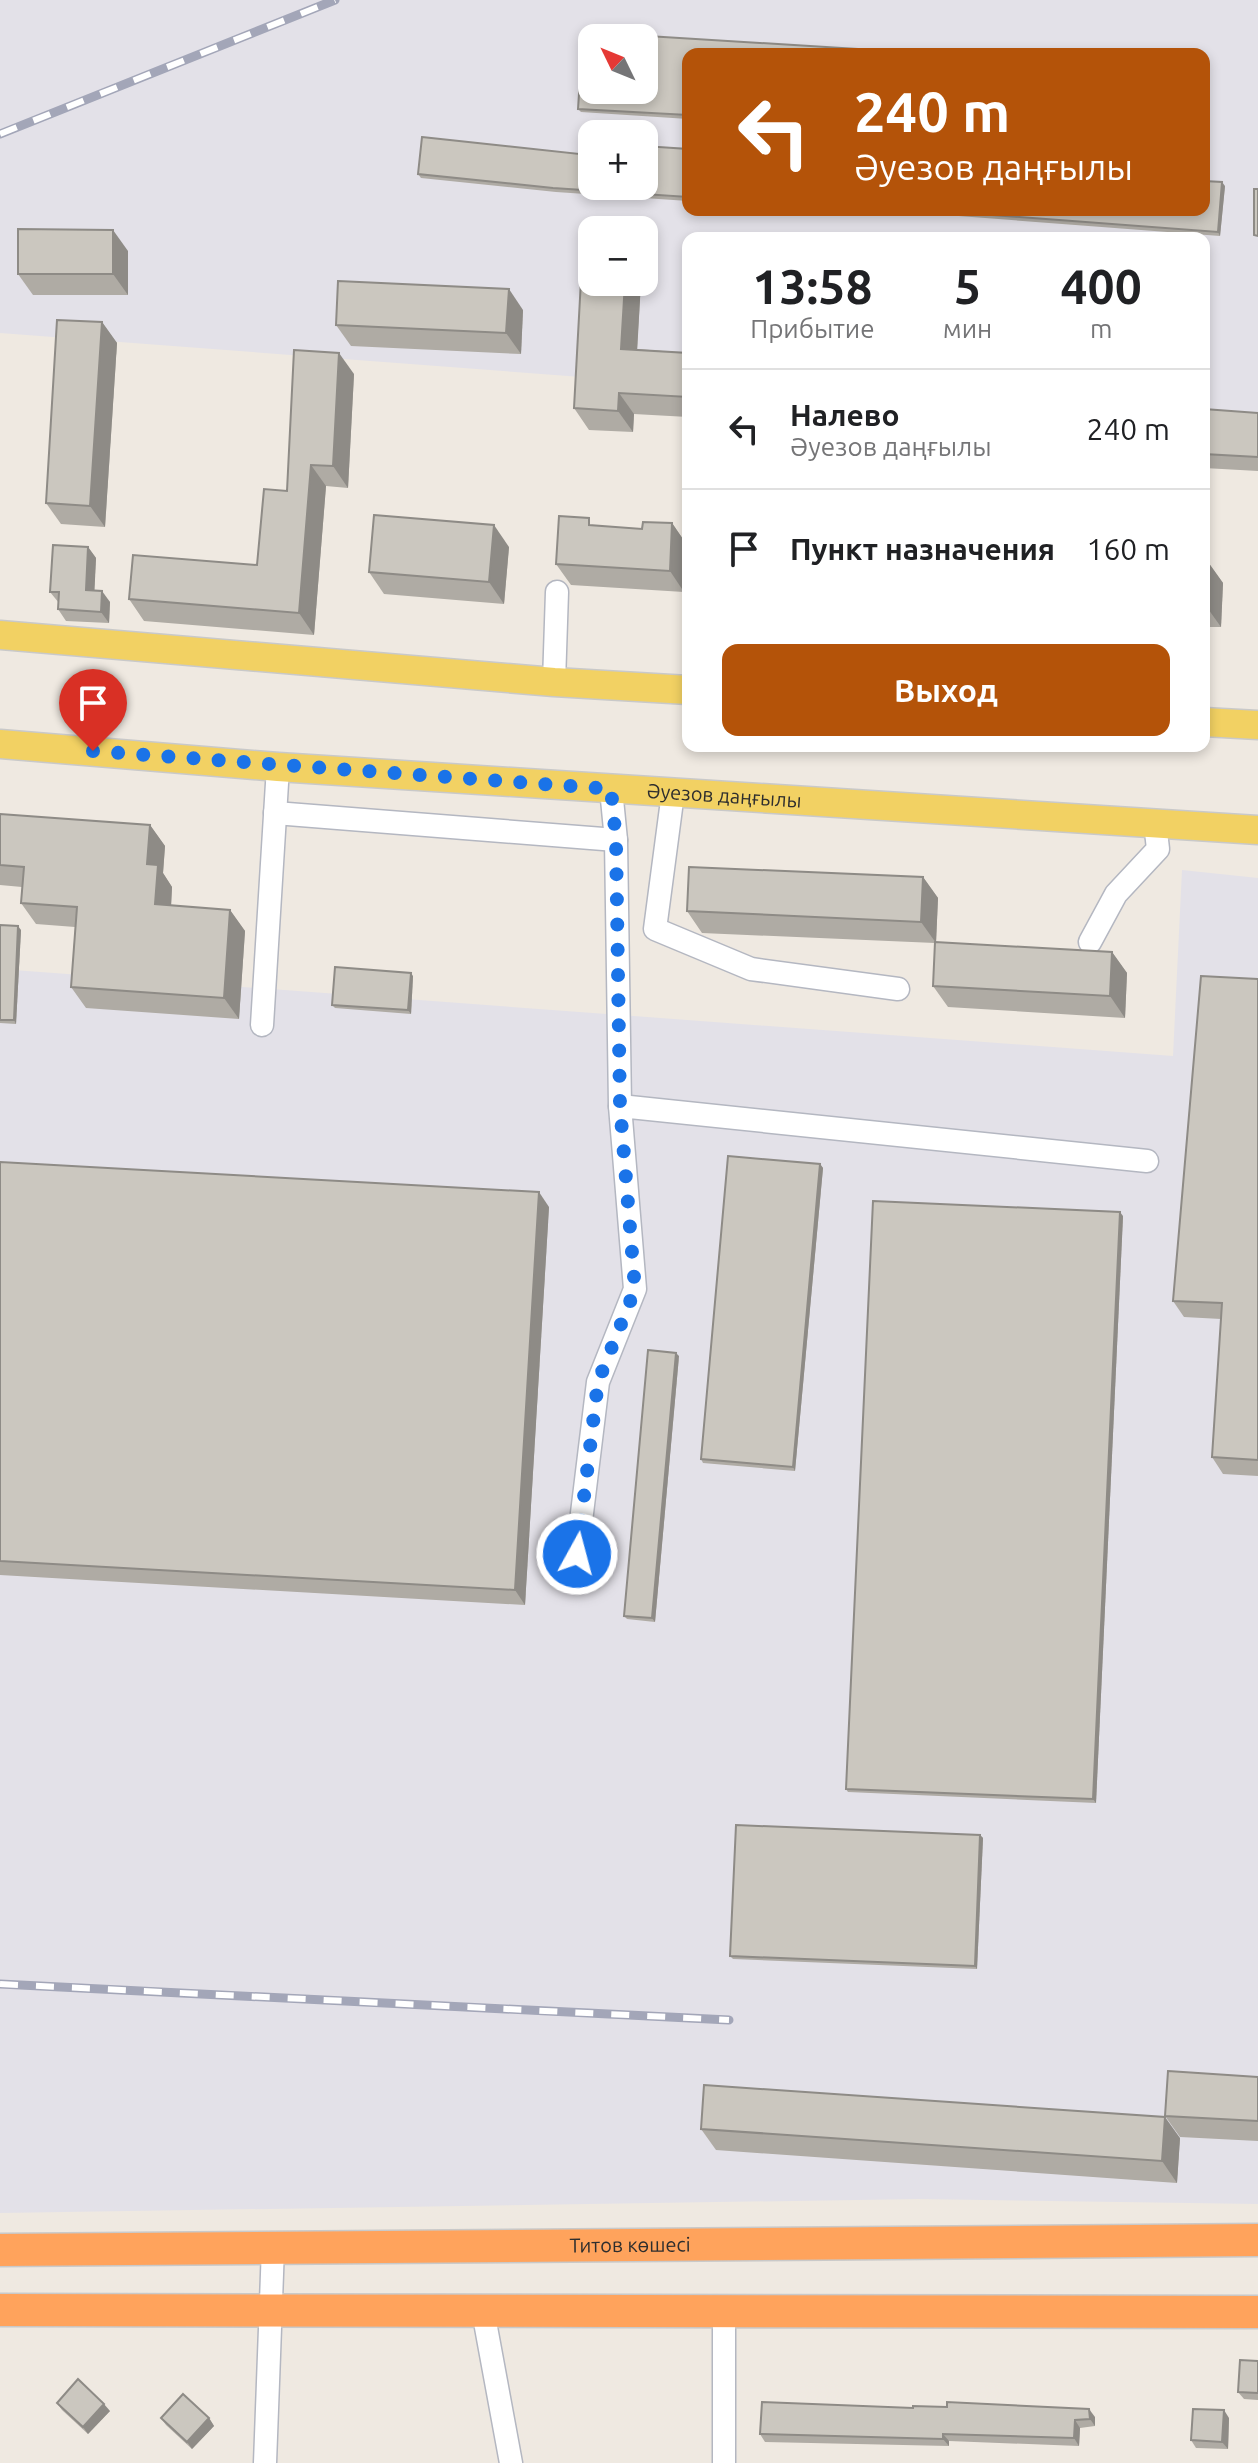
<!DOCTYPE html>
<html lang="ru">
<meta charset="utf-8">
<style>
body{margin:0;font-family:Ubuntu,sans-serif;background:#f2f2f2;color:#202124;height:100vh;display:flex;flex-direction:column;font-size:30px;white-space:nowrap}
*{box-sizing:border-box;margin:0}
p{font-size:26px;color:#757577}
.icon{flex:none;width:44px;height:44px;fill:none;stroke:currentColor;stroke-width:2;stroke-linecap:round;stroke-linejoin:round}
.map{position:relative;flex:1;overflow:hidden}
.details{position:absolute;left:682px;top:232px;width:528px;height:520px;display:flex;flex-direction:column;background:#fff;border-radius:16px;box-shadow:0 4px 12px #0003}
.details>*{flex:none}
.guide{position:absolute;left:682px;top:48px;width:528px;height:168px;border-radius:16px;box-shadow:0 4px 12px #0003;background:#b45309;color:#fff;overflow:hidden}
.needle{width:52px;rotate:313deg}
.controls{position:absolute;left:578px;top:24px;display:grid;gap:16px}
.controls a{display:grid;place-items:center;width:80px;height:80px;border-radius:16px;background:#fff;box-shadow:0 4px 12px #0003;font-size:40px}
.pin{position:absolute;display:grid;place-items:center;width:68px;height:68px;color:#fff;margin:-82px -34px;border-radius:50% 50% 50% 0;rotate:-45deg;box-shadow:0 0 8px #0007}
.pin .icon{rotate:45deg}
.me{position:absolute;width:88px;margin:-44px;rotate:7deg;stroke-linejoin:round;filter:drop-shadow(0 0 6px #0008)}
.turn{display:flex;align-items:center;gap:28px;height:168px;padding:0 40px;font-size:36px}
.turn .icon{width:104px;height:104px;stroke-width:2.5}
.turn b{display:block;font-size:56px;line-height:68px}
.eta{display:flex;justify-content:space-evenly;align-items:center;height:136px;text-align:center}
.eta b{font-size:48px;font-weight:700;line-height:56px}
.cta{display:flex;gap:16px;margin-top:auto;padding:16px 40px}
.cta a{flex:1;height:92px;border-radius:16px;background:#b45309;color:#fff;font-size:32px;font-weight:700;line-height:92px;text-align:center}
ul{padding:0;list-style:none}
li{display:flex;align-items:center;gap:24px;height:120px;padding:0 40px;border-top:2px solid #e0e0e0}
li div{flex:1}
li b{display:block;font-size:30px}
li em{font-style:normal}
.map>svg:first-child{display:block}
.industrial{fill:#e3e1e8;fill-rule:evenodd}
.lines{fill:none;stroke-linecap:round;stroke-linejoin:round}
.minor-casing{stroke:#b4b7c1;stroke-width:25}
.major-casing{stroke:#c9c9c9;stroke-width:31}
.highway-casing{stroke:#c9c9c9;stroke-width:35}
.minor{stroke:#fff;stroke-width:22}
.major{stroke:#f2d163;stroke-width:28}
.highway{stroke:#ffa35c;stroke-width:32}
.rail-casing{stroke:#a3a6b8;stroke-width:9}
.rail{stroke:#fff;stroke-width:6;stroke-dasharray:18;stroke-linecap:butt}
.wall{fill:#afaba4}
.shaded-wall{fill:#8e8b86}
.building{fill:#cbc7bf;stroke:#8e8b86;stroke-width:2;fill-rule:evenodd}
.route{stroke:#1a73e8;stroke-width:14;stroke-dasharray:0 25.2}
.labels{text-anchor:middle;stroke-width:6;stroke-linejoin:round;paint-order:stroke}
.street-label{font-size:20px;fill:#2e2e2e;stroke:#fff}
</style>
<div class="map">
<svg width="1258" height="2463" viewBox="0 0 1258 2463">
<rect width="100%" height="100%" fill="#efe9e1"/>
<g class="industrial">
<path d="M0,0h1258v429l-54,-4v-187h-516v147l-688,-52zM592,38h52v52h-52zM688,54h516v156h-516zM592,134h52v52h-52zM592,230h52v52h-52z"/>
<polygon points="1182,870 1258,878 1258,2204 918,2199 0,2213 0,969 1173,1056"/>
</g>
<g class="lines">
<defs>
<g id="minor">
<polyline points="554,682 557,592"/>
<polyline points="611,789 616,840 620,1106"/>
<polyline points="673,793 655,929 751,969 898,989"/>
<polyline points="275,813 616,840"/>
<polyline points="1090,942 1116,894 1158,849 1155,823"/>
<polyline points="262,1025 278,767"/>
<polyline points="577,1554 598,1382 635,1289 620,1106 1147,1161"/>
<polyline points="483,2311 511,2463"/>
<polyline points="724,2311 724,2463"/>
<polyline points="265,2463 273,2247"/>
</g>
<g id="major">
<polyline points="0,635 554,682 688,690"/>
<polyline points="1204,722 1258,725"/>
<path id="s1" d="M0,744l278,23 980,63"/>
</g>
<g id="highway">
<path id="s2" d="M0,2250l1258,-10"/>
<polyline points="0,2310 1258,2312"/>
</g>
</defs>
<use href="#minor" class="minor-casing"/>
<use href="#major" class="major-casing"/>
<use href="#highway" class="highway-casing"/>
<use href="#minor" class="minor"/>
<use href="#major" class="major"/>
<use href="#highway" class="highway"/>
<defs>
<g id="rail">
<polyline points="0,134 335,0"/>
<polyline points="0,1984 729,2020"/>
</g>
</defs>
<use href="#rail" class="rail-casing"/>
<use href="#rail" class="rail"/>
</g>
<g class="wall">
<polygon points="688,54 688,119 581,112 578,109"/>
<polygon points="688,149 688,201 556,192 421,178 418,174 579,154"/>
<polygon points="1225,186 1220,236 893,211 893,214 836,210 1204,210"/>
<polygon points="584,225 628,227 630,230 592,230 592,282 641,282 637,349 688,353 688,417 634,414 633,432 589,430 574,408"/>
<polygon points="128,251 128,295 33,295 18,274"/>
<polygon points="523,310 521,354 351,346 336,325"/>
<polygon points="102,322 117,343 105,527 61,524 46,503"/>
<polygon points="354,374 348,488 326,486 314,635 144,621 129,599 257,565 287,491"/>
<polygon points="1204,409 1258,413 1258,471 1204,468"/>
<polygon points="672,523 687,545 684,592 571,585 556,564 594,526 642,529"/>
<polygon points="88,547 96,558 94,591 110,602 109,623 66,621 58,609 59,603 50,592"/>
<polygon points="509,547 504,604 384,594 369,572"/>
<polygon points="1204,562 1208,562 1223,583 1221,627 1204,627"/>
<polygon points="0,814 150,825 165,846 163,873 172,887 171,906 230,910 245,931 239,1019 86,1008 71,987 75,927 36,924 21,903 22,887 0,885"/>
<polygon points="923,877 938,898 936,942 1112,952 1127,973 1125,1018 948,1007 933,986 935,943 702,933 687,911"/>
<polygon points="0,925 21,930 16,1024 0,1023"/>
<polygon points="413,976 411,1014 335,1008 332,1005"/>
<polygon points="1258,979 1258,1476 1223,1474 1212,1457 1221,1319 1184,1317 1173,1301"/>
<polygon points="0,1162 549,1207 525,1605 0,1575"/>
<polygon points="820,1164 823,1168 795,1471 703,1463 701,1459"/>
<polygon points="1123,1216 1096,1803 848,1792 846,1789"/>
<polygon points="679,1356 655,1622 627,1619 624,1616"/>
<polygon points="980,1835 983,1838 977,1969 733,1959 730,1956"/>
<polygon points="1258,2077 1258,2141 1180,2137 1165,2116"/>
<polygon points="701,2129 1180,2138 1177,2183 716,2150"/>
<polygon points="1258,2361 1258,2400 1244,2399 1238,2392"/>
<polygon points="57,2403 110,2411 88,2434 62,2410"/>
<polygon points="1095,2417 1095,2426 1080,2428 1079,2446 949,2441 949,2446 765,2442 760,2434"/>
<polygon points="161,2418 209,2418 214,2426 192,2449 166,2425"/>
<polygon points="1229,2418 1228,2449 1196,2448 1191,2440"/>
</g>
<g class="shaded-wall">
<polygon points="1222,182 1225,186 1220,236 1218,232"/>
<polygon points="113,230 128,251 128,295 113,274"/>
<polygon points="625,282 641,282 636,370 621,349"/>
<polygon points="509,289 523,310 521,354 506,333"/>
<polygon points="102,322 117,343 105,527 90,506"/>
<polygon points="339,353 354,374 348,488 333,466"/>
<polygon points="619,393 634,414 633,432 618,411"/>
<polygon points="311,465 326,486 314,635 299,613"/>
<polygon points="672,523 687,545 684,592 670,571"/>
<polygon points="494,525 509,547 504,604 489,582"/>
<polygon points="88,547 96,558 94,601 86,590"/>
<polygon points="1208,562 1223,583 1221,627 1206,606"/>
<polygon points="102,591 110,602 109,623 101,612"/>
<polygon points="150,825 165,846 163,873 172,887 170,926 155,904 147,864"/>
<polygon points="923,877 938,898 936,943 921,922"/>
<polygon points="230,910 245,931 239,1019 224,998"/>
<polygon points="18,926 21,930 16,1024 14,1020"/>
<polygon points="1112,952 1127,973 1125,1018 1110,996"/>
<polygon points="411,973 413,976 411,1014 408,1010"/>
<polygon points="820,1164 823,1168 795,1471 793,1467"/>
<polygon points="539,1192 549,1207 525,1605 515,1590"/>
<polygon points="1120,1212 1123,1216 1096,1803 1093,1799"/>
<polygon points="676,1353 679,1356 655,1622 652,1618"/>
<polygon points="980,1835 983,1838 977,1969 975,1966"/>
<polygon points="1165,2117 1180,2138 1177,2183 1162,2161"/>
<polygon points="104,2404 110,2411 88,2434 83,2427"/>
<polygon points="1089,2409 1095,2417 1095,2426 1090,2419"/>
<polygon points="1224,2410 1229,2418 1228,2449 1222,2442"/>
<polygon points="209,2418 214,2426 192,2449 187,2442"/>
<polygon points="1075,2420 1080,2428 1079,2446 1074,2438"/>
<polygon points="943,2434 949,2441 949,2446 943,2439"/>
</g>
<g class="building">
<path d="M583,32l355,22h-250v61l-110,-6zM592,38h52v52h-52z"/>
<polygon points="422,137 579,154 580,142 592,142 592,186 644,186 644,146 688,149 688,197 553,188 418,174"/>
<polygon points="1204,181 1222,182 1218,232 927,210 1204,210"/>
<polygon points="1254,189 1258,189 1258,236 1254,235"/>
<polygon points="584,225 628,227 628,230 592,230 592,282 625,282 621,349 688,353 688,397 619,393 618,411 574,408"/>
<polygon points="18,229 113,230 113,274 18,274"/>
<polygon points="338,281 509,289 506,333 336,325"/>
<polygon points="57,320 102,322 90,506 46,503"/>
<polygon points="294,350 339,353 333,466 311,465 299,613 129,599 133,555 257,565 264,489 287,491"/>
<polygon points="1204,409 1258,413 1258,457 1204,454"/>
<polygon points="374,515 494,525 489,582 369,572"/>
<polygon points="559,516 589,518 589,525 642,529 643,522 672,523 670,571 556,564"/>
<polygon points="53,545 88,547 86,590 102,591 101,612 58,609 59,592 50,592"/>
<polygon points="1204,562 1208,562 1206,606 1204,606"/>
<polygon points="0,814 150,825 147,864 158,865 155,904 230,910 224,998 71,987 77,907 21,903 24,867 0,865"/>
<polygon points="689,867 923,877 921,922 687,911"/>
<polygon points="0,925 18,926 14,1020 0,1020"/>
<polygon points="935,942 1112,952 1110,996 933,986"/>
<polygon points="335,967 411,973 408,1010 332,1005"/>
<polygon points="1201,976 1258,979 1258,1460 1212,1457 1222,1303 1173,1301"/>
<polygon points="728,1156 820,1164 793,1467 701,1459"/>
<polygon points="0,1162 539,1192 515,1590 0,1561"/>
<polygon points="873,1201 1120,1212 1093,1799 846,1789"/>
<polygon points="648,1350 676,1353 652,1618 624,1616"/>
<polygon points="736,1825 980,1835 975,1966 730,1956"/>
<polygon points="1168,2071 1258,2077 1258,2121 1165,2116"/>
<polygon points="704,2085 1165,2117 1162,2161 701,2129"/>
<polygon points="1240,2360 1258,2361 1258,2393 1238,2392"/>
<polygon points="78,2379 104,2404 83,2427 57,2403"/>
<polygon points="183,2394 209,2418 187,2442 161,2418"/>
<polygon points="762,2402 913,2408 913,2406 947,2407 947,2402 1089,2409 1090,2419 1075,2420 1074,2438 943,2434 943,2439 760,2434"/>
<polygon points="1193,2409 1224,2410 1222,2442 1191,2440"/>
</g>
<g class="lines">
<polyline class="route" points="93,751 611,789 616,840 620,1106 635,1289 598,1382 577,1554"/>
</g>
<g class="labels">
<g class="street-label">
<text dy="7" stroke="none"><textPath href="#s1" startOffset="726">Әуезов даңғылы</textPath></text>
<text dy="7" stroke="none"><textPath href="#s2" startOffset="630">Титов көшесі</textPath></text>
</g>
</g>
</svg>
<div class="controls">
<a><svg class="needle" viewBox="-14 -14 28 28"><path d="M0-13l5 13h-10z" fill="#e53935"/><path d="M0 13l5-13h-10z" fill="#757577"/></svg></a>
<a>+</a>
<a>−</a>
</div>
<div class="pin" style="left:93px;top:751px;background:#d93025"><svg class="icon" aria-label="arrive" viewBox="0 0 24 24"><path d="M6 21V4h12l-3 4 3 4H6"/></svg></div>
<svg class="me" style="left:577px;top:1554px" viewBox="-20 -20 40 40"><circle r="17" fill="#1a73e8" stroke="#fff" stroke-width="3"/><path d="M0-11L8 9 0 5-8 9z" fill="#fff"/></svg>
<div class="guide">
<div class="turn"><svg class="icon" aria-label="left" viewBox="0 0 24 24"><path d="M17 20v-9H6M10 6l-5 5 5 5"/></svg><div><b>240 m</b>Әуезов даңғылы</div></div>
</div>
<section class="details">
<div class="eta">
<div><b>13:58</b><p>Прибытие</p></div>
<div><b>5</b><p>мин</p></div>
<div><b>400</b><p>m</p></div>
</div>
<ul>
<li><svg class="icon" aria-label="left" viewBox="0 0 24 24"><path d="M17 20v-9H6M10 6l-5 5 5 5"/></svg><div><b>Налево</b><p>Әуезов даңғылы</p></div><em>240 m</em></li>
<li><svg class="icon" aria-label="arrive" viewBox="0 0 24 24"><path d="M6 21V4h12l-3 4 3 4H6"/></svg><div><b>Пункт назначения</b></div><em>160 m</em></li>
</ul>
<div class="cta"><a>Выход</a></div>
</section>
</div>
